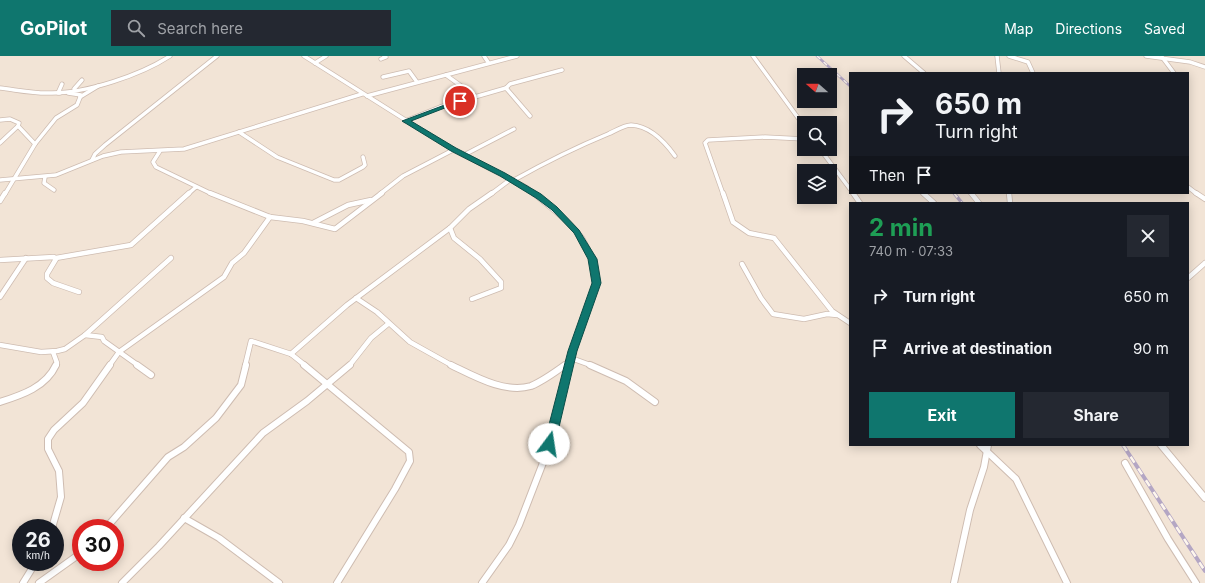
<!DOCTYPE html>
<meta charset="utf-8">
<style>
body{margin:0;font-family:Inter,sans-serif;background:#242831;color:#f1f3f6;height:100vh;display:flex;flex-direction:column;font-size:15px;white-space:nowrap}
*{box-sizing:border-box;margin:0}
p{font-size:13px;color:#9ea1a6}
.icon{flex:none;width:22px;height:22px;fill:none;stroke:currentColor;stroke-width:2;stroke-linecap:round;stroke-linejoin:round}
.map{position:relative;flex:1;overflow:hidden}
.details{position:absolute;left:849px;top:146px;width:340px;height:244px;display:flex;flex-direction:column;background:#171b24;border-radius:0px;box-shadow:0 2px 10px #0003}
.details>*{flex:none}
.top-card{position:absolute;left:849px;top:16px;width:340px;height:122px;border-radius:0px;box-shadow:0 2px 10px #0003;background:#171b24;color:#f1f3f6;overflow:hidden}
.needle{width:26px;rotate:290deg}
.buttons{position:absolute;left:797px;top:12px;display:grid;gap:8px}
.buttons a{display:grid;place-items:center;width:40px;height:40px;border-radius:0px;background:#171b24;box-shadow:0 2px 10px #0003;font-size:20px}
.speed{position:absolute;left:12px;top:463px;display:flex;gap:8px;font-size:20px;font-weight:700;text-align:center}
.speed>*{display:grid;place-content:center;width:52px;height:52px;border-radius:50%;background:#171b24;box-shadow:0 2px 10px #0003;line-height:1}
.speed small{font-size:10px;font-weight:400}
.speed .limit{border:6px solid #d22;background:#fff;color:#111}
.pin{position:absolute;display:grid;place-items:center;width:34px;height:34px;color:#fff;margin:-17px;border:2px solid #fff;border-radius:50%;box-shadow:0 1px 4px #0007}
.me{position:absolute;width:44px;margin:-22px;rotate:14deg;stroke-linejoin:round;filter:drop-shadow(0 0 3px #0008)}
.turn{display:flex;align-items:center;gap:14px;height:84px;padding:0 20px;font-size:18px}
.turn .icon{width:52px;height:52px;stroke-width:2.5}
.turn b{display:block;font-size:28px;line-height:34px}
.then{display:flex;align-items:center;height:38px;padding:0 20px;background:#0003;gap:8px;font-size:15px}
.round{display:grid;place-items:center;flex:none;width:42px;height:42px;border-radius:0px;background:#242831}
.headline{display:flex;align-items:center;justify-content:space-between;height:68px;padding:0 20px}
h1{font-size:24px;font-weight:700;line-height:30px;color:#1e9e55}
.cta{display:flex;gap:8px;margin-top:auto;padding:8px 20px}
.cta a{flex:1;height:46px;border-radius:0px;background:#0f766e;color:#fff;font-size:16px;font-weight:700;line-height:46px;text-align:center}
.cta a+a{background:#242831;color:#f1f3f6}
ul{padding:0;list-style:none}
li{display:flex;align-items:center;gap:12px;height:52px;padding:0 20px}
li div{flex:1}
li b{display:block;font-size:15px}
li em{font-style:normal}
header{display:flex;align-items:center;gap:24px;box-sizing:border-box;height:56px;padding:0 20px;background:#0f766e;color:#fff}
header strong{font-size:19px}
nav{display:flex;gap:22px;margin-inline-start:auto;font-size:14px}
.search{width:280px;height:36px;background:#242831;display:flex;align-items:center;gap:10px;box-sizing:border-box;padding:0 14px;border-radius:0px;color:#9ea1a6;font-size:15px}
.map>svg:first-child{display:block}
.residential{fill:#f2e4d6;fill-rule:evenodd}
.lines{fill:none;stroke-linecap:round;stroke-linejoin:round}
.street-far2-casing{stroke:#cebcb1;stroke-width:5}
.street-far1-casing{stroke:#cebcb1;stroke-width:6}
.street-casing{stroke:#cebcb1;stroke-width:8}
.street-far2{stroke:#fff;stroke-width:3.5}
.street-far1{stroke:#fff;stroke-width:4.5}
.street{stroke:#fff;stroke-width:6}
.rail-far2-casing{stroke:#b4a6c4;stroke-width:2.5}
.rail-far1-casing{stroke:#b4a6c4;stroke-width:3.5}
.rail-casing{stroke:#b4a6c4;stroke-width:4}
.rail-far2{stroke:#fef6ed;stroke-width:1.5;stroke-dasharray:4.5;stroke-linecap:butt}
.rail-far1{stroke:#fef6ed;stroke-width:2;stroke-dasharray:5.5;stroke-linecap:butt}
.rail{stroke:#fef6ed;stroke-width:2.5;stroke-dasharray:7;stroke-linecap:butt}
.route{fill:#0f766e;stroke:#0a4d48}
</style>
<header>
<strong>GoPilot</strong>
<div class="search"><svg class="icon" aria-label="search" viewBox="0 0 24 24"><circle cx="10" cy="10" r="6"/><path d="M15 15l6 6"/></svg>Search here</div>
<nav><a>Map</a><a>Directions</a><a>Saved</a></nav>
</header>
<div class="map">
<svg width="1205" height="527" viewBox="0 0 1205 527">
<rect width="100%" height="100%" fill="#fbf2e7"/>
<path class="residential" d="M0,0h1205v527h-1205zM850,17h338v120h-338zM804,19h26v26h-26zM804,67h26v26h-26zM804,115h26v26h-26zM850,147h338v242h-338zM21,472h34v34h-34zM81,472h34v34h-34z"/>
<g class="lines">
<defs>
<g id="street-far2">
<polyline points="304,0 453,94 526,131 534,138"/>
<polyline points="484,0 488,6"/>
<polyline points="753,0 804,70"/>
<polyline points="904,0 924,17"/>
<polyline points="997,0 999,17"/>
<polyline points="1009,0 1028,6 1033,17"/>
<polyline points="1146,0 1190,6 1205,11"/>
<polyline points="1162,1 1174,17"/>
<polyline points="381,3 386,1 384,0"/>
<polyline points="315,7 326,0"/>
<polyline points="446,19 475,40"/>
<polyline points="383,21 409,15 417,26"/>
<path d="M0,32c17,2 34,6 52,5 35,0 89,-18 118,-37"/>
<polyline points="506,32 510,28 562,14"/>
<polyline points="74,33 82,24"/>
<polyline points="60,37 58,37 62,28"/>
<polyline points="367,40 517,0"/>
<polyline points="80,41 98,30"/>
<polyline points="0,64 10,63 19,67 18,70 35,88 5,138"/>
<polyline points="405,65 440,51 506,32 530,60"/>
<polyline points="239,76 277,101 334,124 339,124 363,111 365,109 363,101"/>
<polyline points="0,87 18,70"/>
<polyline points="35,88 56,62 77,49 81,39 68,37"/>
<polyline points="820,93 850,133"/>
<polyline points="160,95 153,106 156,111 212,138"/>
<polyline points="464,99 514,73"/>
<polyline points="92,104 95,98 105,89 217,0"/>
<polyline points="45,121 44,127 54,134"/>
<polyline points="0,124 56,119 103,100 121,96 184,93 362,38"/>
<path d="M514,124c32,-18 60,-32 94,-46 7,-3 16,-9 23,-9 19,1 34,17 44,31"/>
<polyline points="1188,131 1197,138"/>
<polyline points="188,138 196,131"/>
<polyline points="380,138 403,120 453,94"/>
<polyline points="491,138 511,123"/>
<polyline points="723,138 705,87 708,84 765,81 804,83"/>
</g>
<g id="street-far1">
<polyline points="210,137 270,161 303,165 335,173 382,137"/>
<polyline points="533,137 566,164 582,182 593,203 597,227 569,310"/>
<polyline points="723,137 733,166 749,177 774,182 832,255 850,267"/>
<polyline points="853,137 860,147"/>
<polyline points="923,137 934,147"/>
<polyline points="971,137 979,147"/>
<polyline points="1009,137 1010,147"/>
<polyline points="1196,137 1205,143"/>
<polyline points="0,145 5,137"/>
<polyline points="313,167 348,149 371,144"/>
<polyline points="450,172 454,182 480,203 501,226 501,232 472,243"/>
<polyline points="56,202 131,189 189,137"/>
<polyline points="0,204 54,201 56,203 47,218 47,222 53,227 79,236"/>
<polyline points="742,208 761,242 773,258 804,263 827,258 837,259"/>
<polyline points="1188,222 1205,207"/>
<polyline points="0,241 26,202"/>
<polyline points="356,242 377,256 410,286 453,310"/>
<polyline points="85,279 102,281 104,285 139,310"/>
<polyline points="0,289 41,296 57,295 65,293 85,279 171,202"/>
<polyline points="53,296 57,307 56,310"/>
<polyline points="291,298 347,249 450,172 469,153 492,137"/>
<polyline points="571,302 593,310"/>
<polyline points="109,310 119,296 224,221 232,207 244,197 270,161"/>
<polyline points="245,310 251,285 291,298 306,310"/>
<polyline points="349,310 371,282 388,268"/>
<polyline points="564,310 570,306"/>
</g>
<g id="street">
<polyline points="137,309 151,319"/>
<polyline points="304,309 409,396 410,405 395,433 337,527"/>
<path d="M451,309c23,11 54,29 80,21 12,-5 23,-13 34,-21"/>
<polyline points="590,309 626,325 655,346"/>
<path d="M0,346c22,-7 46,-15 56,-37"/>
<polyline points="980,389 1016,423 1067,527"/>
<polyline points="1161,389 1205,442"/>
<polyline points="1125,407 1168,483 1196,527"/>
<polyline points="184,462 219,482 279,527"/>
<polyline points="52,472 61,441 59,415 48,393 48,383 54,374 83,347 110,309"/>
<polyline points="106,472 168,401 184,391 216,362 241,329 246,309"/>
<polyline points="23,527 36,506"/>
<polyline points="39,527 81,497"/>
<polyline points="122,527 159,490 263,377 307,345 350,309"/>
<polyline points="482,527 509,489 519,469 546,399 569,309"/>
<polyline points="954,527 970,454 984,411 988,389"/>
</g>
</defs>
<use href="#street-far2" class="street-far2-casing"/>
<use href="#street-far1" class="street-far1-casing"/>
<use href="#street" class="street-casing"/>
<use href="#street-far2" class="street-far2"/>
<use href="#street-far1" class="street-far1"/>
<use href="#street" class="street"/>
<defs>
<polyline id="rail-far2" points="817,0 850,30"/>
<polyline id="rail-far1" points="954,137 962,147"/>
<polyline id="rail" points="1123,389 1205,515"/>
</defs>
<use href="#rail-far2" class="rail-far2-casing"/>
<use href="#rail-far1" class="rail-far1-casing"/>
<use href="#rail" class="rail-casing"/>
<use href="#rail-far2" class="rail-far2"/>
<use href="#rail-far1" class="rail-far1"/>
<use href="#rail" class="rail"/>
</g>
<polygon class="route" points="458,44 463,45 411,65 456,92 505,117 541,138 557,151 579,174 597,203 601,227 577,295 555,388 553,391 549,392 546,391 544,388 568,295 592,227 588,203 574,177 552,154 536,142 500,120 451,95 402,65"/>
</svg>
<div class="buttons">
<a><svg class="needle" viewBox="-14 -14 28 28"><path d="M0-13l5 13h-10z" fill="#e53935"/><path d="M0 13l5-13h-10z" fill="#9ea1a6"/></svg></a>
<a><svg class="icon" aria-label="search" viewBox="0 0 24 24"><circle cx="10" cy="10" r="6"/><path d="M15 15l6 6"/></svg></a>
<a><svg class="icon" aria-label="layers" viewBox="0 0 24 24"><path d="M12 4l9 5-9 5-9-5zM3 14l9 5 9-5"/></svg></a>
</div>
<div class="speed"><div>26<small>km/h</small></div><div class="limit">30</div></div>
<div class="pin" style="left:460px;top:45px;background:#d93025"><svg class="icon" aria-label="arrive" viewBox="0 0 24 24"><path d="M6 21V4h12l-3 4 3 4H6"/></svg></div>
<svg class="me" style="left:549px;top:388px" viewBox="-20 -20 40 40"><circle r="19" fill="#fff"/><path d="M0-13L10 11 0 6-10 11z" fill="#0f766e"/></svg>
<div class="top-card">
<div class="turn"><svg class="icon" aria-label="right" viewBox="0 0 24 24"><path d="M7 20v-9h11M14 6l5 5-5 5"/></svg><div><b>650 m</b>Turn right</div></div>
<div class="then">Then<svg class="icon" aria-label="arrive" viewBox="0 0 24 24"><path d="M6 21V4h12l-3 4 3 4H6"/></svg></div>
</div>
<section class="details">
<div class="headline"><div><h1>2 min</h1><p>740 m · 07:33</p></div><a class="round"><svg class="icon" aria-label="close" viewBox="0 0 24 24"><path d="M6 6l12 12M18 6L6 18"/></svg></a></div>
<ul>
<li><svg class="icon" aria-label="right" viewBox="0 0 24 24"><path d="M7 20v-9h11M14 6l5 5-5 5"/></svg><div><b>Turn right</b></div><em>650 m</em></li>
<li><svg class="icon" aria-label="arrive" viewBox="0 0 24 24"><path d="M6 21V4h12l-3 4 3 4H6"/></svg><div><b>Arrive at destination</b></div><em>90 m</em></li>
</ul>
<div class="cta"><a>Exit</a><a>Share</a></div>
</section>
</div>
